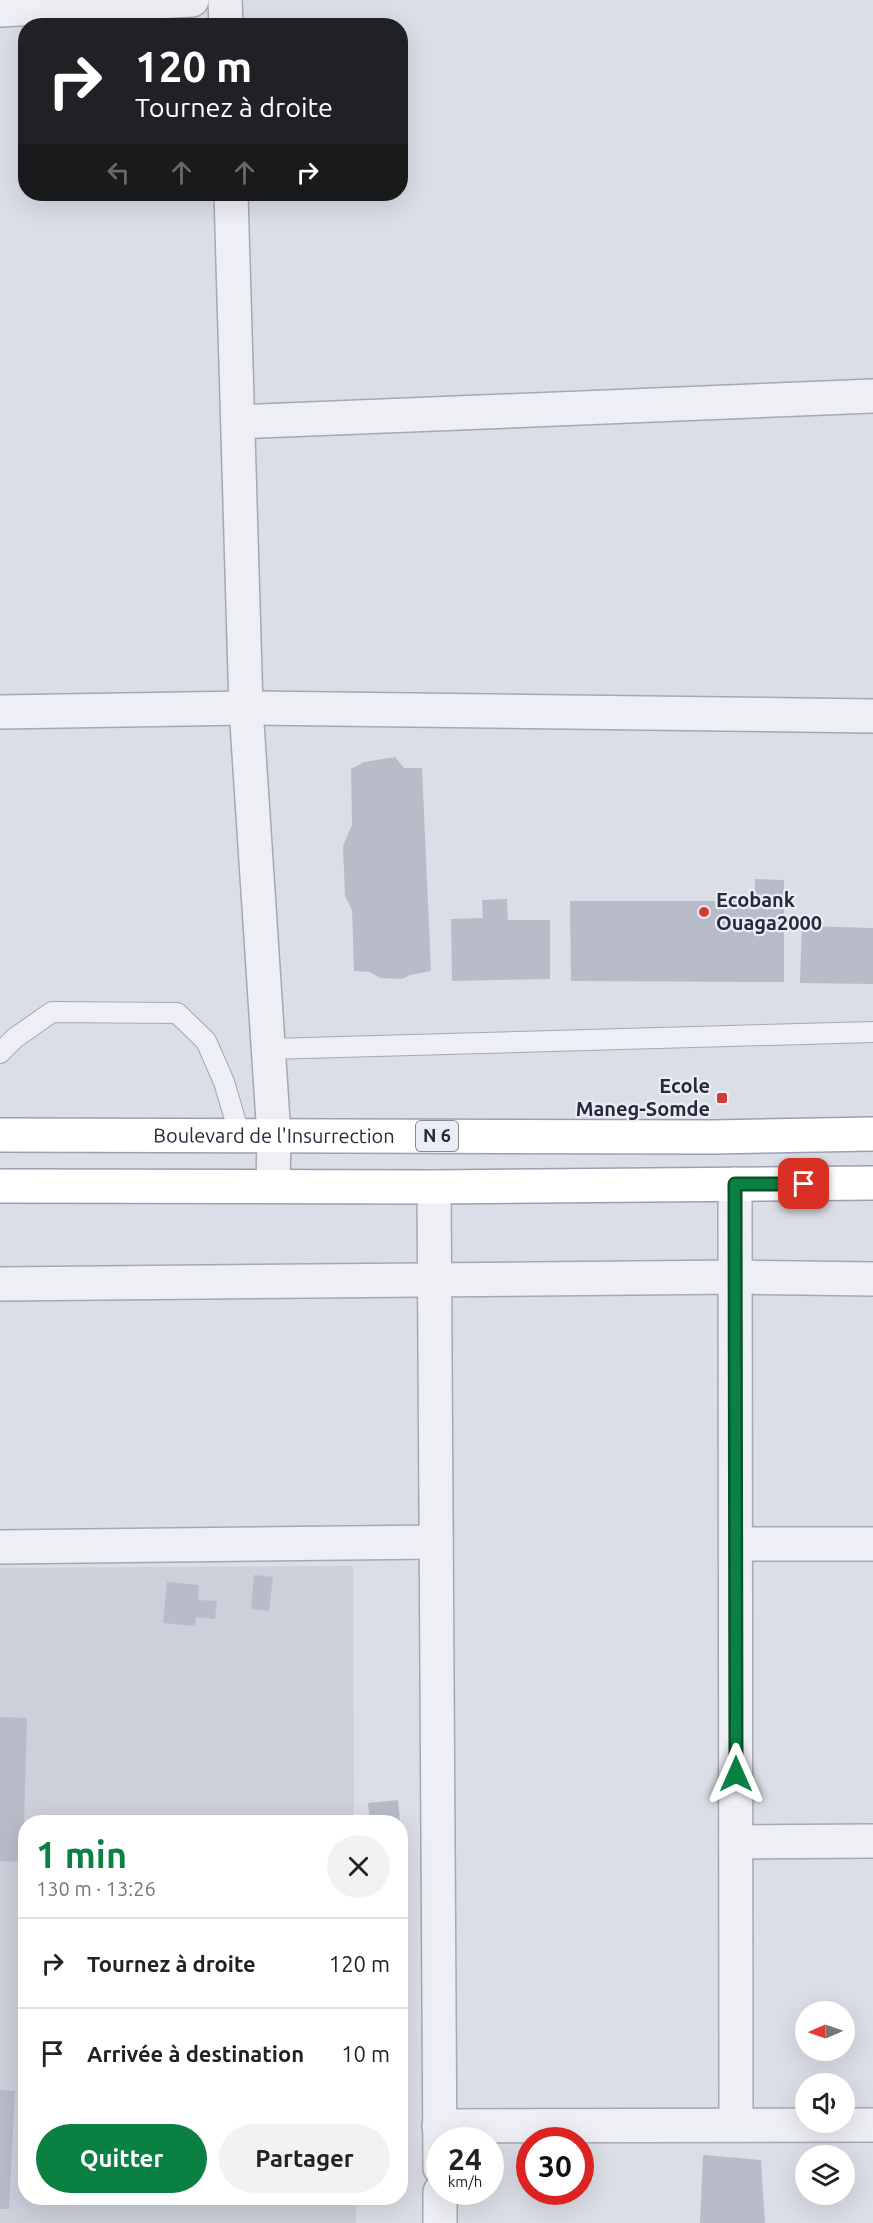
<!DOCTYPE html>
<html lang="fr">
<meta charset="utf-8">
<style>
body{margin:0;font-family:Ubuntu,sans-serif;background:#f2f2f2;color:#222;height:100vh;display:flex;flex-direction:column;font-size:22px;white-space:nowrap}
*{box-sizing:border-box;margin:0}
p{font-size:20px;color:#767676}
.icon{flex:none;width:33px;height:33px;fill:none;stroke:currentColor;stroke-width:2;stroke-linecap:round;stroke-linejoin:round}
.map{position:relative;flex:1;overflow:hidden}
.sheet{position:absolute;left:18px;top:1815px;width:390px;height:390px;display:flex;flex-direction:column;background:#fff;border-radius:24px;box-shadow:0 6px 24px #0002}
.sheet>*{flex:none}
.top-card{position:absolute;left:18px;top:18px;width:390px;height:183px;border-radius:24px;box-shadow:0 6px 24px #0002;background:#202124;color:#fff;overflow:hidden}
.needle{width:39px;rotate:268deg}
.tools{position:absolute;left:795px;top:2001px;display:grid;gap:12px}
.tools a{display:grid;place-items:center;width:60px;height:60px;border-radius:50%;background:#fff;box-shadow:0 6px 24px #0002;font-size:30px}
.speed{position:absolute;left:426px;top:2127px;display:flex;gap:12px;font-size:30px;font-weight:700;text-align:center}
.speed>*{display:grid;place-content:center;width:78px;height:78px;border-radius:50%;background:#fff;box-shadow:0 6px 24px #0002;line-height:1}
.speed small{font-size:15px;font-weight:400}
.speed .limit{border:9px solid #d22;background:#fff;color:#111}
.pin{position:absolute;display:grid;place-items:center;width:51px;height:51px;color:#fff;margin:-26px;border-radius:12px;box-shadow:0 3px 9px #0006}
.me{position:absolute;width:66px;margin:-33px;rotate:0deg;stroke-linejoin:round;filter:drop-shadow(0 0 4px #0008)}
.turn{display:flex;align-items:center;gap:21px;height:126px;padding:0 18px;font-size:27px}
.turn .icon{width:78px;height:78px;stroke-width:2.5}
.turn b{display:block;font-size:42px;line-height:51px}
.lanes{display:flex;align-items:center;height:57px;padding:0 18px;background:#0003;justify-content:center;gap:30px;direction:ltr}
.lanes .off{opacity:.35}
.round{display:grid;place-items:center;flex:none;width:63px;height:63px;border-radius:32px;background:#f2f2f2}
.overview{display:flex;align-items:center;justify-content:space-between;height:102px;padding:0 18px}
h1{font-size:36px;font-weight:700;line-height:45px;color:#0b8043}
.button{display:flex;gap:12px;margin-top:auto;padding:12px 18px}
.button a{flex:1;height:69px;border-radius:36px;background:#0b8043;color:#fff;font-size:24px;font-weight:700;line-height:69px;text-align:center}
.button a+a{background:#f2f2f2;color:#222}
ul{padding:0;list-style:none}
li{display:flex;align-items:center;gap:18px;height:90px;padding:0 18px;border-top:2px solid #e0e0e0}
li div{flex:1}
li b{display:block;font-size:22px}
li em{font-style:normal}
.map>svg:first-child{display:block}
.built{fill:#cdd0db}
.building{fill:#b8bcc9}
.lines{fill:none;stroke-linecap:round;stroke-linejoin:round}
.lane-casing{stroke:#a4a8b3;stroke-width:22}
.street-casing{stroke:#a4a8b3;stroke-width:36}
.primary-casing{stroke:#9aa0b2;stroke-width:36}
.lane{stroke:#eeeff4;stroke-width:20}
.street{stroke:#eeeff4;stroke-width:33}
.primary{stroke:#fff;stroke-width:33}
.route-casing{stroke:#07532c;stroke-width:15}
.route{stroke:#0b8043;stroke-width:10}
.poi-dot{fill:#d13b3a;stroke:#eaedf4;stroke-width:2}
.labels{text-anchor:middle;stroke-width:4.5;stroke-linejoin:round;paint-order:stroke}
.shield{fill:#eaedf4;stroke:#606473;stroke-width:1.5}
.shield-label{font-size:18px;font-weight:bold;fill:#252a3c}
.poi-label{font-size:20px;font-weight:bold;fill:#252a3c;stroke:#eaedf4;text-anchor:start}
.street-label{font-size:20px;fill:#252a3c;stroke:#eaedf4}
</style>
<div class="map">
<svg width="873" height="2223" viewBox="0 0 873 2223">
<rect width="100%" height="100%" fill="#dbdee6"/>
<polygon class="built" points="353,1566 354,1822 26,1822 26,2198 356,2198 356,2223 0,2223 0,1568"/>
<g class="building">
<polygon points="395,757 404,768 422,768 431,971 410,975 402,979 381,978 370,972 354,971 352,910 345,896 343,846 352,825 351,769 364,762"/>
<polygon points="755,879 784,880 784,982 571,981 570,901 755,901"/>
<polygon points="507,899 508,920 550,920 550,979 452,981 451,919 483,918 482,900"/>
<polygon points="802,926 873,928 873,984 800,983"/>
<polygon points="254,1575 273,1577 269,1611 251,1609"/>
<polygon points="167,1582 199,1585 198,1600 217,1601 215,1619 196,1617 195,1626 163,1623"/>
<polygon points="0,1717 27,1718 23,1862 0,1861"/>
<polygon points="398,1800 400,1822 370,1822 368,1803"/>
<polygon points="0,2090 15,2091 9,2209 0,2209"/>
<polygon points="703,2155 761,2160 765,2223 700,2223"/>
</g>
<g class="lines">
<defs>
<g id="lane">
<polyline points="269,1049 873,1032"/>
<polyline points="0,1053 15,1038 52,1012 177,1013 206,1041 224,1082 240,1136"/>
</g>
<g id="street">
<polyline points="225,0 226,26"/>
<polyline points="0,10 192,0"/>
<polyline points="231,194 246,708 274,1136 273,1186"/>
<polyline points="238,422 873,396"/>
<polyline points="0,712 246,708 873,716"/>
<polyline points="735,1184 736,2125"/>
<polyline points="434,1187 440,2168"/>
<polyline points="0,1284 735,1277 873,1279"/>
<polyline points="736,1544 873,1544"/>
<polyline points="0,1547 436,1542"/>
<polyline points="736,1842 873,1841"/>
<polyline points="439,2126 873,2125"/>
<polyline points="440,2192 440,2223"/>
</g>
<g id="primary">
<path id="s1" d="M0,1135l714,2 159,-3"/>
<polyline points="0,1186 434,1187 873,1183"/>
</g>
</defs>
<use href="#lane" class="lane-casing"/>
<use href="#street" class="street-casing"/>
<use href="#primary" class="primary-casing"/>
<use href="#lane" class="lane"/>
<use href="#street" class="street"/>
<use href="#primary" class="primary"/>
</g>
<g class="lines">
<defs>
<polyline id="route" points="736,1774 735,1184 804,1184"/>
</defs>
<use href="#route" class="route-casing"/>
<use href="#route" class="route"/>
</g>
<g class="poi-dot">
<circle cx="704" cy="912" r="6"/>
<rect x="716" y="1092" width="12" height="12" rx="3"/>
</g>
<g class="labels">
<rect class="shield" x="416" y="1121" width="42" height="30" rx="4.5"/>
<g class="shield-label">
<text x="437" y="1142">N 6</text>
</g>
<g class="poi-label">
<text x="716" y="907">Ecobank<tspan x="716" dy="23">Ouaga2000</tspan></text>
<text x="710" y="1093" text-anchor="end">Ecole<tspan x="710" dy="23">Maneg-Somde</tspan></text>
</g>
<g class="street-label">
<text dy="7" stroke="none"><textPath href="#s1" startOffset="274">Boulevard de l'Insurrection</textPath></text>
</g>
</g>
</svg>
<div class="tools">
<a><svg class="needle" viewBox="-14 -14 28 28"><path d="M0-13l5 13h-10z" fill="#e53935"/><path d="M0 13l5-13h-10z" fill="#767676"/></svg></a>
<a><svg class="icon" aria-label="sound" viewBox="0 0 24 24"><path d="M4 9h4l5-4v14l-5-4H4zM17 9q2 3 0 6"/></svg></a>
<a><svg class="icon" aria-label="layers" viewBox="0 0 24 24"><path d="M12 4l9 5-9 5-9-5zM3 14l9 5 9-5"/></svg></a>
</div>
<div class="speed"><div>24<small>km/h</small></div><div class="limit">30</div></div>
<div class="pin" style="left:804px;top:1184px;background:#d93025"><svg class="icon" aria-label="arrive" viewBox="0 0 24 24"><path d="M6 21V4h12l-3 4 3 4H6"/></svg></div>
<svg class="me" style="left:736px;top:1774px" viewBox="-20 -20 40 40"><path d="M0-17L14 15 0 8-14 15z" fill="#0b8043" stroke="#fff" stroke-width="4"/></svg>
<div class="top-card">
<div class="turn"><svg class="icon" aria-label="right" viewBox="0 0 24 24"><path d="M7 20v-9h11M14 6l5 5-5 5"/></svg><div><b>120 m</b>Tournez à droite</div></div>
<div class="lanes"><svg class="icon off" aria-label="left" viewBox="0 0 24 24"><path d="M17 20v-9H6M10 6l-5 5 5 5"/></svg><svg class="icon off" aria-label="ahead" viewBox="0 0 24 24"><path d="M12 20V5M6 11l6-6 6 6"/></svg><svg class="icon off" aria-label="ahead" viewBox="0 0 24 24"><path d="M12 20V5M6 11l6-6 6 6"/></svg><svg class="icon" aria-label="right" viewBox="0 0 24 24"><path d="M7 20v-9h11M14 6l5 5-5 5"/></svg></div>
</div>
<section class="sheet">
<div class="overview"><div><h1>1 min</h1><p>130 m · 13:26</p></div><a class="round"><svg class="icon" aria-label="close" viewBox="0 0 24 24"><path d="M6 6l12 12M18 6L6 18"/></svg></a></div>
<ul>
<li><svg class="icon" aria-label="right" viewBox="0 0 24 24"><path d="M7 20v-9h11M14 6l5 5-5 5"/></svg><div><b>Tournez à droite</b></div><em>120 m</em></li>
<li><svg class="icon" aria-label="arrive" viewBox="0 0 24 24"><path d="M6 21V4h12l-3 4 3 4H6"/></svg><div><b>Arrivée à destination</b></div><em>10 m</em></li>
</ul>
<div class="button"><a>Quitter</a><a>Partager</a></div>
</section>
</div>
